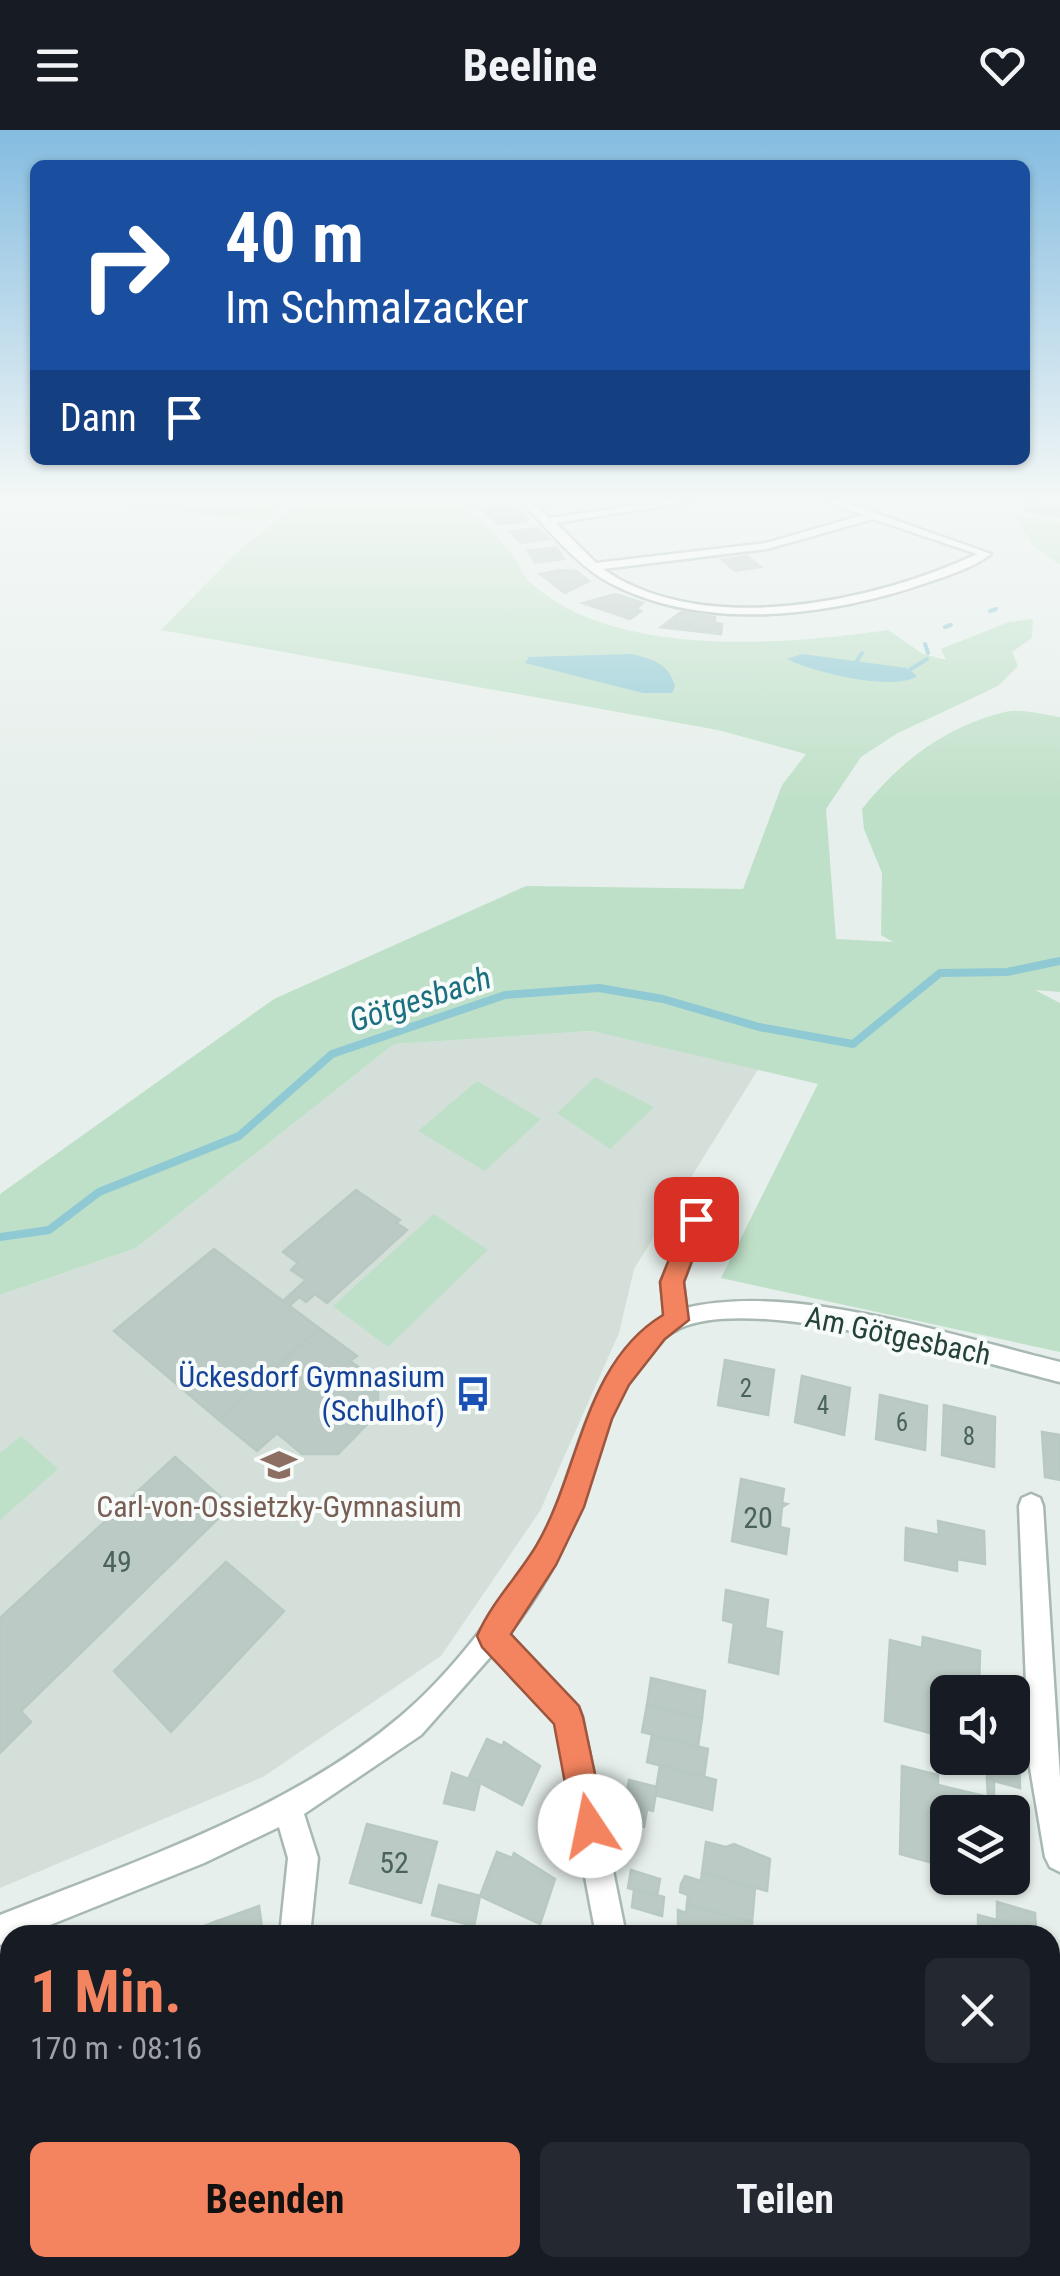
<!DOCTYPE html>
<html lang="de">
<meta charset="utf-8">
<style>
body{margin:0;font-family:"Roboto Condensed",sans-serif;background:#242831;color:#f1f3f6;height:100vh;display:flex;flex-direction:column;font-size:38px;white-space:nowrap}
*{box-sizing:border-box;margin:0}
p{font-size:32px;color:#9ea1a6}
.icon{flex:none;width:55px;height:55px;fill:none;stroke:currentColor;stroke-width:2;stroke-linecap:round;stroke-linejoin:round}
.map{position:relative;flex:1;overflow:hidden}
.drawer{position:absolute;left:0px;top:1795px;width:1060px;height:352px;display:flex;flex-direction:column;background:#171b24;border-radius:30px 30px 0 0;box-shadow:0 2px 8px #0004}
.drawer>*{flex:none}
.hud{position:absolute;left:30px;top:30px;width:1000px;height:305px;border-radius:15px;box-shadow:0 2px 8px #0004;background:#1a4fa0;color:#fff;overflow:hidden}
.tools{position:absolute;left:930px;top:1545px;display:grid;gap:20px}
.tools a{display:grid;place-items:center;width:100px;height:100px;border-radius:15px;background:#171b24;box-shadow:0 2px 8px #0004;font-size:50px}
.pin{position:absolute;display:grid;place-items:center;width:85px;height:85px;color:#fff;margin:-42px;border-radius:20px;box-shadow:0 5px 15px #0006}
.me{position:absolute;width:110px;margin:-55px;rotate:349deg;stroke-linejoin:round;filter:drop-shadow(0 0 8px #0008)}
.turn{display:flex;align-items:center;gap:35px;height:210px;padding:0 30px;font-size:45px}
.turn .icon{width:130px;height:130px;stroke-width:2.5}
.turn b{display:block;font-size:70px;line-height:85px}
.then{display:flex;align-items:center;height:95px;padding:0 30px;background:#0003;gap:20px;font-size:38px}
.round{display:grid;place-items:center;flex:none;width:105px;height:105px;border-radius:15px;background:#242831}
.headline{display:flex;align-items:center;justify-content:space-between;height:170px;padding:0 30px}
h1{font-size:60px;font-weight:700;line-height:75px;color:#f4845f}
.button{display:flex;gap:20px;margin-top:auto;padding:20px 30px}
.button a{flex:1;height:115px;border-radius:15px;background:#f4845f;color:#111;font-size:40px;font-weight:700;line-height:115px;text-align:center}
.button a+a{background:#242831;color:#f1f3f6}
header{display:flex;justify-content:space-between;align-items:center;height:130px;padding:0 30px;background:#171b24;font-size:45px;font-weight:700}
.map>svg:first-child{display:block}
.built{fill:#d4dfda}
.green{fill:#bfe0c8}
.water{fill:#8ec9d4}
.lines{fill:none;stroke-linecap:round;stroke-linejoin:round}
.stream-far2{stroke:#8ec9d4;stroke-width:4}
.stream-far1{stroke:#8ec9d4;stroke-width:5}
.stream{stroke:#8ec9d4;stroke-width:8}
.building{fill:#bbcac4;stroke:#b8c9c2;stroke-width:2.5}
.minor-casing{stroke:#a8b8b2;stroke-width:5}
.minor{fill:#fff;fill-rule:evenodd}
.route{fill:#f4845f;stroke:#9f563e;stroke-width:2.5}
.labels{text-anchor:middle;stroke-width:8;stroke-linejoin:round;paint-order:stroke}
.number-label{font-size:25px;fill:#4a645c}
.street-label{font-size:30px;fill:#24423a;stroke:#f7fbf9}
.transit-label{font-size:30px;fill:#164399;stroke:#f7fbf9;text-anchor:end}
.education-label{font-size:30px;fill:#785e54;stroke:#f7fbf9}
.near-number-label{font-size:30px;fill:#4a645c}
.water-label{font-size:32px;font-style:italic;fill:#1c6f80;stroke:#f7fbf9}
</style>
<header><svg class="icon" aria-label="menu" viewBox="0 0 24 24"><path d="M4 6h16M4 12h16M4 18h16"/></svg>Beeline<svg class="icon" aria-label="heart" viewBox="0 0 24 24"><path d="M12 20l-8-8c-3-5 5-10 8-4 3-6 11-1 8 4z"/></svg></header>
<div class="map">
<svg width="1060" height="2146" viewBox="0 0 1060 2146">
<rect width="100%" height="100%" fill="#e6efeb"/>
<polygon class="built" points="592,901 759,938 634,1139 619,1203 540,1381 441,1526 263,1647 0,1758 0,1165 136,1118 394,914"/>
<g class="green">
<polygon points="92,371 289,371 264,391"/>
<path d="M301,371c44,0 103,-7 145,0 22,4 52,36 65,52 7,8 9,19 16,26 82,81 258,66 361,51l35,24 23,6 -5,-11 68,-27 24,-3 -1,19 -20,14 6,14 -20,20 -102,48 -35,23 -35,52 10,130 57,3 -12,-7 1,-62 -18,-44 -2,-20c37,-47 84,-83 143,-97 15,-4 39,3 55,5v275l-25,-2 25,13v349l-339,-74 97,-194 -226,-53 -198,13 -258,204 -136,47v-101l274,-195 252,-113 217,3 39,-104 24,-31 -88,-24 -557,-100 75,-77z"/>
<polygon points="1014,385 1060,393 1060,435 1033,416"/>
<polygon points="595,947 654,977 610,1019 557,983"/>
<polygon points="477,951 541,989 485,1041 418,1001"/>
<polygon points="434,1084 488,1120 388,1217 333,1176"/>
<polygon points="21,1306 58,1339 0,1390 0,1323"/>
</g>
<g class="water">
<path d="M632,524c22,6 36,9 43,32l-3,7h-29l-118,-30 4,-6z"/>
<path d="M802,524l105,14 10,8c-22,16 -106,-4 -130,-17z"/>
</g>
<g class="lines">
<g class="stream-far2">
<polyline points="990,481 996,479"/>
<polyline points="945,497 951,495"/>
<polyline points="925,514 928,523"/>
<polyline points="857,531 862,523"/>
<polyline points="911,539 927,529"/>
</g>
<polyline class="stream-far1" points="1055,832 1060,831"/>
<polyline class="stream" points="0,1107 49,1100 99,1062 239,1006 332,924 505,865 599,858 663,869 759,897 853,914 940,843 1007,842 1060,831"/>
</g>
<g class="building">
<polygon points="505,371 528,389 526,392 499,394 478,377"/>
<polygon points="1027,371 1060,374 1060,387 1025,381"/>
<polygon points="537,398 549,409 521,413 510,402"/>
<polygon points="556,417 564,429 535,433 528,421"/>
<polygon points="747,426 761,437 735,441 722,430"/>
<polygon points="560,440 576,441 589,451 565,463 540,444"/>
<polygon points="615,464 643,473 636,479 641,481 630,489 583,473"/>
<polygon points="681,482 715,487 715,493 722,494 721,504 661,497"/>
<polygon points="356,1060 400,1090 396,1093 407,1100 327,1173 315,1164 306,1172 299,1167 289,1176 283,1171 306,1150 291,1140 298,1133 283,1122"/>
<polygon points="214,1119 319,1198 219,1290 114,1201"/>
<polygon points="319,1198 357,1226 350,1231 378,1251 378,1283 338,1324 302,1324 277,1303 257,1321 219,1290"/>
<polygon points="725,1230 774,1240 768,1285 718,1275"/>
<polygon points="802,1246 850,1258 844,1305 795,1292"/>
<polygon points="880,1265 927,1276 925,1320 876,1309"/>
<polygon points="944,1275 995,1287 994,1337 942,1325"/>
<polygon points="1042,1302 1060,1305 1060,1350 1045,1347"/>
<polygon points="175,1327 231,1376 21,1581 31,1592 0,1623 0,1488"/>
<polygon points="741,1349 784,1359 782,1373 787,1374 782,1377 780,1397 789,1399 786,1424 732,1411"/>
<polygon points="938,1391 984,1401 985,1434 957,1429 957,1441 905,1430 906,1398 939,1405"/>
<polygon points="226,1432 284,1481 171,1602 114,1541"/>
<polygon points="726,1460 768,1470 765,1498 782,1502 778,1544 729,1532 734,1493 723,1490"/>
<polygon points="923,1507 980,1521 979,1557 939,1546 937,1605 885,1591 890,1510 922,1518"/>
<polygon points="651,1548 705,1561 702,1588 647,1575"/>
<polygon points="647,1575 702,1588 698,1616 642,1602"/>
<polygon points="652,1605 708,1619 704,1647 647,1632"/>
<polygon points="487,1609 502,1616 504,1612 540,1636 522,1675 469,1647"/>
<polygon points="1012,1624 1019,1625 1020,1658 987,1649 988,1628 1012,1628"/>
<polygon points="660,1635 716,1650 712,1680 655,1665"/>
<polygon points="902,1636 938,1645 938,1655 988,1667 987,1649 994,1650 994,1682 948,1682 948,1737 900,1724"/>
<polygon points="452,1643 480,1653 474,1680 444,1673"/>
<polygon points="629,1650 657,1657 653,1681 625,1674"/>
<polygon points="617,1672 647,1680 644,1697 614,1689"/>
<polygon points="367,1694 437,1712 421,1773 350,1753"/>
<polygon points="706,1712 726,1717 734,1714 770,1729 767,1761 702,1743"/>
<polygon points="497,1722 512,1728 514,1723 555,1749 540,1794 480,1766"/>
<polygon points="631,1740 660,1749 657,1766 628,1758"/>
<polygon points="702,1743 755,1758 752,1792 687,1774 688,1765 680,1762 681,1754 685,1746 701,1751"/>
<polygon points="439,1755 480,1766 474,1796 432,1785"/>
<polygon points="634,1760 664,1767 662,1786 632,1777"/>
<polygon points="997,1772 1035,1783 1036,1800 997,1790"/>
<polygon points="687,1774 752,1792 751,1805 693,1805 678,1800 678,1780 686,1783"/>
<polygon points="259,1776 263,1805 218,1805 217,1791"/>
<polygon points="978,1785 1036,1800 1049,1805 978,1805"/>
<polygon points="217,1791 218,1805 181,1805"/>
<polygon points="1050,1824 1053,1894 1060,1896 1060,1937 1050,1934"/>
<polygon points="10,1878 10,1953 0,1957 0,1881"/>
</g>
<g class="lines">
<defs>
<g id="minor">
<path d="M521,371h11l18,17 117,-17h28l-139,22 40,40 170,-20 97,-28 -37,-14h15l150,53c-17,13 -41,21 -62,28 -97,34 -224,51 -319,1 -34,-18 -62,-54 -89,-82zM873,389l104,35c-102,48 -274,85 -374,15l164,-20z"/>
<path d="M697,1081l7,2 3,6 -24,63 3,26c108,-26 266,28 374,54v20c-84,-21 -304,-89 -380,-54 -27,13 -46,41 -59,67 -21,41 -31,86 -48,128 -15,41 -38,77 -64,111l69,73 4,10 44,218h-30l-40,-211 -64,-69 -71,80 -117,79 14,44 -8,77h-30l8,-77 -9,-31 -75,36 -179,72h-15v6l-10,4v-30c135,-54 289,-104 401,-199 51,-43 100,-109 134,-165 47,-80 45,-181 130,-236l-4,-33 26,-63 3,-6z"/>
<polygon points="1031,1364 1040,1368 1043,1376 1060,1648 1060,1742 1050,1737 1045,1727 1029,1632 1019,1376 1022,1368"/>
<polygon points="659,2138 694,2138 697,2146 661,2146"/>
</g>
</defs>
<use href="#minor" class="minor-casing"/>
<use href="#minor" class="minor"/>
</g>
<linearGradient id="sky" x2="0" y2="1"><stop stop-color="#84bce0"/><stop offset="0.55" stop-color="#f4f8f6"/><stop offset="1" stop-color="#f4f8f6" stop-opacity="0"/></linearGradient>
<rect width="1060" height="672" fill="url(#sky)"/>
<path class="route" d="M696,1080l12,9 -24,63 5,38 -24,19 -36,46 -17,34 -28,88 -28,58 -45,69 68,72 4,11 23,109 -5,12 -11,4 -12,-4 -5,-12 -19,-102 -72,-77 -5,-11c14,-33 41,-60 59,-90 44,-74 47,-183 127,-231l-3,-33 25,-63z"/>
<defs>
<symbol id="bus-bare" viewBox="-9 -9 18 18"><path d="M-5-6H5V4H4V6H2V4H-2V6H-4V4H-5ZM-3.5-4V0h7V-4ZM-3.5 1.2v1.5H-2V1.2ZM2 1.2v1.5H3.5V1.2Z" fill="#1a4fb4" stroke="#f7fbf9" stroke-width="2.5" paint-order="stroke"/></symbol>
<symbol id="school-bare" viewBox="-9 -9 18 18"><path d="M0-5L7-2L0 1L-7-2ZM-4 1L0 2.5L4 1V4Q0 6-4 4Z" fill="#8d6e63" stroke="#f7fbf9" stroke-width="2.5" paint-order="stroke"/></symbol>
</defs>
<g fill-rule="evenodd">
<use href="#bus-bare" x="448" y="1239" width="50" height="50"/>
<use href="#school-bare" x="254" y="1310" width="50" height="50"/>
</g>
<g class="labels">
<g class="number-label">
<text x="746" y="1267">2</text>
<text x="823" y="1284">4</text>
<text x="902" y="1301">6</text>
<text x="969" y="1315">8</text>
</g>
<g class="street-label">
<text transform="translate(898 1206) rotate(12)" y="10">Am Götgesbach</text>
</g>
<g class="transit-label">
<text x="445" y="1257">Ückesdorf Gymnasium<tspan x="445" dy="34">(Schulhof)</tspan></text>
</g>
<g class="education-label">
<text x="279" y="1387">Carl-von-Ossietzky-Gymnasium</text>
</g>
<g class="near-number-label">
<text x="758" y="1398">20</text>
<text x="117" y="1442">49</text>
<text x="394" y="1743">52</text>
</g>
<g class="water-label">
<text transform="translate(420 869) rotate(-18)" y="11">Götgesbach</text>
</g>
</g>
</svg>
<div class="tools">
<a><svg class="icon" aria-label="sound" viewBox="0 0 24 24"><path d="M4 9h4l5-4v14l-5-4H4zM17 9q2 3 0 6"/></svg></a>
<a><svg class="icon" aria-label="layers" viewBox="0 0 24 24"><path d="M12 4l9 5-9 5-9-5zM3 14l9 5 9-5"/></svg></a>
</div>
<div class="pin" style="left:696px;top:1089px;background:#d93025"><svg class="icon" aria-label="arrive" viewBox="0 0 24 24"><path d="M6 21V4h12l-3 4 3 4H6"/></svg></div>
<svg class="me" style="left:590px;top:1696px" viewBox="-20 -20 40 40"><circle r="19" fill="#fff"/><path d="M0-13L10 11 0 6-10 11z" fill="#f4845f"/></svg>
<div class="hud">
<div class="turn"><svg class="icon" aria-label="right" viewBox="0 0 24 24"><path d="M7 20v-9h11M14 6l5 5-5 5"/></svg><div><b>40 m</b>Im Schmalzacker</div></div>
<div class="then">Dann<svg class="icon" aria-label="arrive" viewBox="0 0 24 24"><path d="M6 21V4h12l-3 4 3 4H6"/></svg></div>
</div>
<section class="drawer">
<div class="headline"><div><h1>1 Min.</h1><p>170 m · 08:16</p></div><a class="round"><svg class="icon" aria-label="close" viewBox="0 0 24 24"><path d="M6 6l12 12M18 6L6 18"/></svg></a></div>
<div class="button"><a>Beenden</a><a>Teilen</a></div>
</section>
</div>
